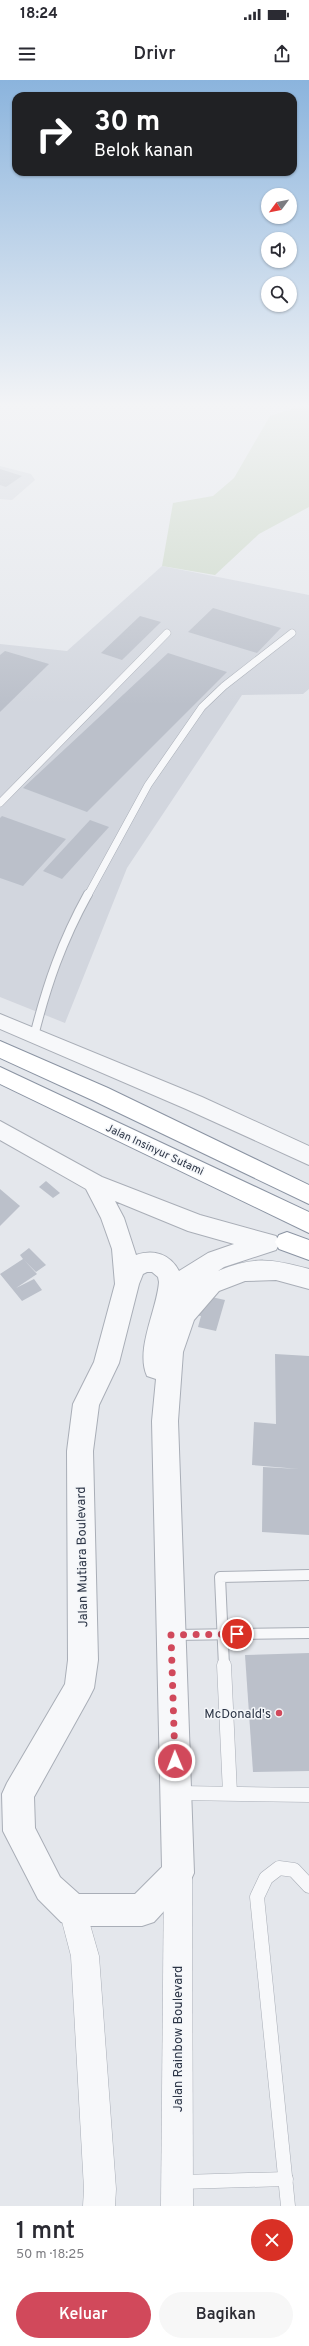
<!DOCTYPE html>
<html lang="id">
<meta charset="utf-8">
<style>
body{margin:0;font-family:Overpass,sans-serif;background:#f7f7f7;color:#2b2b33;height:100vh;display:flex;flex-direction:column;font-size:15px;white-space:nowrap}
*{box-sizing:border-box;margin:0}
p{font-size:13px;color:#7c7c81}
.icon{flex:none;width:22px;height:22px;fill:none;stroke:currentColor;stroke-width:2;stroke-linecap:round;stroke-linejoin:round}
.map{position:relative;height:2126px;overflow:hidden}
.side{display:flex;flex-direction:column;background:#fff;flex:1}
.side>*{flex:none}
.banner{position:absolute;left:12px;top:12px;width:285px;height:84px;border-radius:12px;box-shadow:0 1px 3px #0004;background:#202124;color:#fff;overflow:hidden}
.needle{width:26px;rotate:238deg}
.fabs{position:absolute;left:261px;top:108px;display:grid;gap:8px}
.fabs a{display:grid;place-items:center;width:36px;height:36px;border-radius:50%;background:#fff;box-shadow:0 1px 3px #0004;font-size:20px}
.pin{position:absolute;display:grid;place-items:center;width:34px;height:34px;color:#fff;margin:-17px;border:2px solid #fff;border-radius:50%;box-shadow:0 1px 4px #0007}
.me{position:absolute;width:44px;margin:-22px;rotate:359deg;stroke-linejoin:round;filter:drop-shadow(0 0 3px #0008)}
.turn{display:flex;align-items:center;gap:14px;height:84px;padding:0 16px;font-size:18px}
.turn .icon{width:52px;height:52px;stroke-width:2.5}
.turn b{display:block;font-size:28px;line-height:34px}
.round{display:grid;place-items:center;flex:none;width:42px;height:42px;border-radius:21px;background:#f7f7f7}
.headline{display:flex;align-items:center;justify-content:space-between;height:68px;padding:0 16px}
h1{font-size:24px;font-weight:600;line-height:30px}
.primary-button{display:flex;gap:8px;margin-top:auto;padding:8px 16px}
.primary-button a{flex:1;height:46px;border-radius:24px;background:#d1495b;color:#fff;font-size:16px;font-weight:600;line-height:46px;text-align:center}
.primary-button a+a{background:#f7f7f7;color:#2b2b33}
.status{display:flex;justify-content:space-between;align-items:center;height:28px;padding:0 20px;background:#fff;direction:ltr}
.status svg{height:11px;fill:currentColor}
header{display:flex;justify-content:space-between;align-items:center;height:52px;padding:0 16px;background:#fff;font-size:18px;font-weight:600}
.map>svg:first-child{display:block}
.built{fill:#d2d6de}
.green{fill:#c9d6c5}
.building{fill:#bbc0ca}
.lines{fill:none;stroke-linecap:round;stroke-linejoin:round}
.service-far3-casing{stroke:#a9aeb7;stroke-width:8}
.service-far2-casing{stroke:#a9aeb7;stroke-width:10}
.service-far1-casing{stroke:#a9aeb7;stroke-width:12}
.service-casing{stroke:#a9aeb7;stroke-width:15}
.minor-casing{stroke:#a9aeb7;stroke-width:1}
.tertiary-casing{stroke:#a9aeb7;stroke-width:2}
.motorway-casing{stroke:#8b94a3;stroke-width:2}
.service-far3{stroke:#f7f8fa;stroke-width:7}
.service-far2{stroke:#f7f8fa;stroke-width:8}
.service-far1{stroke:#f7f8fa;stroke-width:10}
.service{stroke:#f7f8fa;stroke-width:14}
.minor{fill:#f7f8fa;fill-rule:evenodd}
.tertiary{fill:#f7f8fa;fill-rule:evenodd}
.motorway{fill:#fff;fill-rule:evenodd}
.route{stroke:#d1495b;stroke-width:7;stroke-dasharray:0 12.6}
.poi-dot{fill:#d1495b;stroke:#f4f6f9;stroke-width:1.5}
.labels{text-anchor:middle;stroke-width:3;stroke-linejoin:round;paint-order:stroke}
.street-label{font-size:11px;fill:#2b3445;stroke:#f4f6f9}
.near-street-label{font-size:13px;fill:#2b3445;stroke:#f4f6f9}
.near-poi-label{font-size:13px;fill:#2b3445;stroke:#f4f6f9;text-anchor:end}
</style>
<div class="status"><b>18:24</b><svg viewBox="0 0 49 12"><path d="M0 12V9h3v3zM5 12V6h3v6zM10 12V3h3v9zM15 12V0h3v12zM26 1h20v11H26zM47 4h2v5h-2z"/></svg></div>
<header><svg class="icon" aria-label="menu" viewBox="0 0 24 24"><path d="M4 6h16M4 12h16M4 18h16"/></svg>Drivr<svg class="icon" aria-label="share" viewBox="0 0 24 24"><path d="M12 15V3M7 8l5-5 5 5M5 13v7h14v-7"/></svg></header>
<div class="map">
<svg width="309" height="2126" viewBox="0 0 309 2126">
<rect width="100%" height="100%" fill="#e4e7ec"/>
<g class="built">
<polygon points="0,386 31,394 35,400 12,420 0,419"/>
<polygon points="162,486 309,515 309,609 303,614 242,615 127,788 65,943 0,917 0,564 67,571"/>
</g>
<polygon class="green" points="298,327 309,327 309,427 259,454 215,495 162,486 173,423 213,416 234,398 270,336"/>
<g class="building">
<polygon points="0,389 22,396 6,407 0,405"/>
<polygon points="213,528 281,548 257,573 188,552"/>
<polygon points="140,536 161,542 122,580 101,573"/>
<polygon points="5,571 49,584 0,632 0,575"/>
<polygon points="168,573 227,592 87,732 23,708"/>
<polygon points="2,736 66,759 23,806 0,798 0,738"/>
<polygon points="90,740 109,747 62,799 43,791"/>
<polygon points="46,1101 60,1113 53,1118 39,1107"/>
<polygon points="0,1109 20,1126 0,1146"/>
<polygon points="29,1168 46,1185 36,1192 24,1180 37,1194 16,1208 34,1199 42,1210 22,1221 0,1194 23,1179 20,1175"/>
<polygon points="207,1216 225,1220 216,1251 198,1247 201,1236 193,1235"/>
<polygon points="275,1274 309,1276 309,1455 262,1452 263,1387 299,1389 252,1385 254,1342 276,1344"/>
<polygon points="309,1573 309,1691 253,1692 245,1575"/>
</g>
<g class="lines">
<defs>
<g id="service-far3">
<polyline points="0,723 167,553"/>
<polyline points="88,815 148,705 202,627 224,606 292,553"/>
</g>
<path id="service-far2" d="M34,956c13,-52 28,-95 54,-142"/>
<g id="service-far1">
<polyline points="175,1555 309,1553"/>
<polyline points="224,1586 220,1497 309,1495"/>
</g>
<g id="service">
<polyline points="224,1585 230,1713"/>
<polyline points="180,1713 309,1715"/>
<polyline points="182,2102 286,2099"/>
<polyline points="288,2126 257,1817 266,1798 279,1788 294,1790 309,1806"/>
</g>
<g id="minor">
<polygon points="178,1779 188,1783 192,1793 193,2126 161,2126 164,1793 168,1783"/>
<polygon points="73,1816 83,1820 99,1876 116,2109 115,2126 83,2126 84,2109 71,1876 59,1830 63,1820"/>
</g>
<g id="tertiary">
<polygon points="0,934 202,1017 309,1066 309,1085 186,1029 0,949"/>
<path d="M0,1041l102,56 98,38 76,21 4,7 -4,7 -52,17 -6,4c37,-15 53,-12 91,-2v20l-33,-9 -31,1 -26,10 -25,29 -11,32 -5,69 16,452 -5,11 -35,38 -12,4h-69l-12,-4 -23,-23 -35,-68 -1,-37 5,-11 58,-99 3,-24 -1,-209 6,-47 21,-42 21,-78 -3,-35 -11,-31 -15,-29 -86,-49zM115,1121l73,30 46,13 -26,9 -29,18c-9,-17 -25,-22 -43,-16l-12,-37zM147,1192h5l6,5 1,5c-2,28 -24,67 -12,94l9,3 -4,42 10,446 -27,27h-56l-19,-17 -25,-49 -1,-31 55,-99 5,-10 4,-28 -5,-209 6,-46 20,-42 20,-79 4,-10z"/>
</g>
<g id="motorway">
<polygon points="0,961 108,1008 309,1105 309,1124 92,1020 0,978"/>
<polygon points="0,987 309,1132 309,1153 0,1004"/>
<polygon points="287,1152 309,1160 309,1180 279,1169 275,1162 279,1155"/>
</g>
</defs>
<use href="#service-far3" class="service-far3-casing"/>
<use href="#service-far2" class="service-far2-casing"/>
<use href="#service-far1" class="service-far1-casing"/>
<use href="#service" class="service-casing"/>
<use href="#minor" class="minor-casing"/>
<use href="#tertiary" class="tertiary-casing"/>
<use href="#motorway" class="motorway-casing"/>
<use href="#service-far3" class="service-far3"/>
<use href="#service-far2" class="service-far2"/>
<use href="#service-far1" class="service-far1"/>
<use href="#service" class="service"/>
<use href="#minor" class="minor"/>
<use href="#tertiary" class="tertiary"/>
<use href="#motorway" class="motorway"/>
</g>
<linearGradient id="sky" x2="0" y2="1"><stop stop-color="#8bb4dd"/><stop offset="0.52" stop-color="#f3f4f6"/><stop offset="1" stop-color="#f3f4f6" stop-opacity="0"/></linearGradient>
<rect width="309" height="625" fill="url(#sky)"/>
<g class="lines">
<polyline class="route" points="175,1681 171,1555 237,1554"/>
</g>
<circle class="poi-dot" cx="279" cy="1633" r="4"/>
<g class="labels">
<g class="street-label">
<text transform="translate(155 1069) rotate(25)" y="4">Jalan Insinyur Sutami</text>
</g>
<g class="near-street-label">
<text transform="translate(81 1477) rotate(-91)" y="5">Jalan Mutiara Boulevard</text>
<text transform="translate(177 1959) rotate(-90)" y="5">Jalan Rainbow Boulevard</text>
</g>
<g class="near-poi-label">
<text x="271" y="1638">McDonald's</text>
</g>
</g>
</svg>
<div class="fabs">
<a><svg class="needle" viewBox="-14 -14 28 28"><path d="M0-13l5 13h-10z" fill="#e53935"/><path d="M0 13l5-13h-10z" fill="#7c7c81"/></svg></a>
<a><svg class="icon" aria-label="sound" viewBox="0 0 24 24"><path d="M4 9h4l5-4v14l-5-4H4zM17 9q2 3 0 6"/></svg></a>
<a><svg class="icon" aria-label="search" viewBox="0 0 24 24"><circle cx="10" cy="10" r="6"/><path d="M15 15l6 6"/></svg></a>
</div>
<div class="pin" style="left:237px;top:1554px;background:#d93025"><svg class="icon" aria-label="arrive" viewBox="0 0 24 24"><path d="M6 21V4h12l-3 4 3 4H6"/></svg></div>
<svg class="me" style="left:175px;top:1681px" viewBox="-20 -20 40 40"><circle r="17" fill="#d1495b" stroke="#fff" stroke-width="3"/><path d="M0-11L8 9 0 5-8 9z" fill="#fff"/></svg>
<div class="banner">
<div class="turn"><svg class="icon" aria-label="right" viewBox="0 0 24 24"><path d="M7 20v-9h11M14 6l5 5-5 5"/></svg><div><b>30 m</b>Belok kanan</div></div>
</div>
</div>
<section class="side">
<div class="headline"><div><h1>1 mnt</h1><p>50 m · 18:25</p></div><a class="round" style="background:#d93025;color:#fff"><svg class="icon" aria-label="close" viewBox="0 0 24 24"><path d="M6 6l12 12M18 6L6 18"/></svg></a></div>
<div class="primary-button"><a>Keluar</a><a>Bagikan</a></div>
</section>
